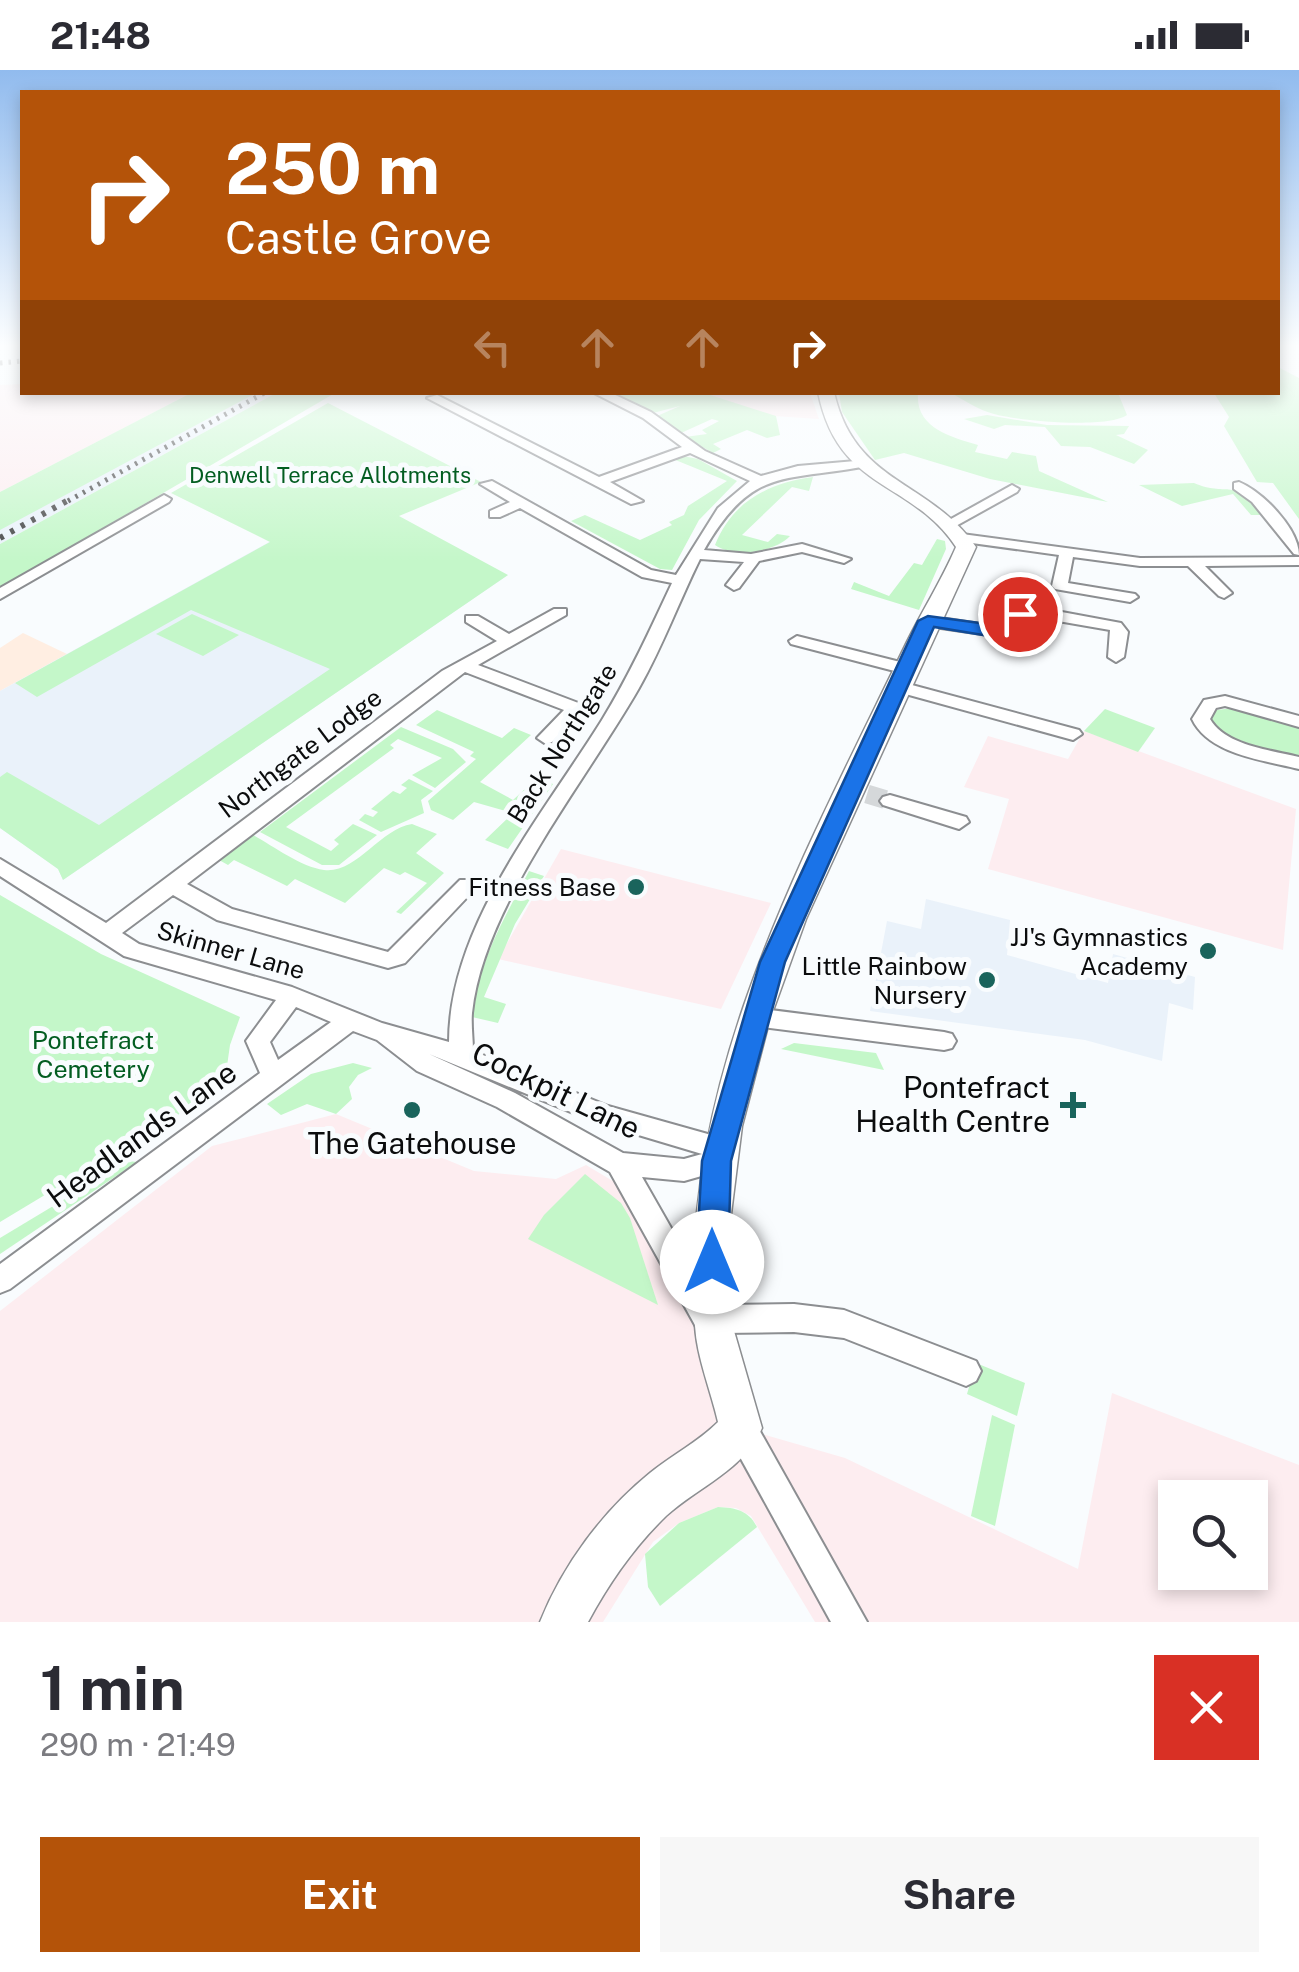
<!DOCTYPE html>
<meta charset="utf-8">
<style>
body{margin:0;font-family:"Public Sans",sans-serif;background:#f7f7f7;color:#2b2b33;height:100vh;display:flex;flex-direction:column;font-size:38px;white-space:nowrap}
*{box-sizing:border-box;margin:0}
p{font-size:32px;color:#7c7c81}
.icon{flex:none;width:55px;height:55px;fill:none;stroke:currentColor;stroke-width:2;stroke-linecap:round;stroke-linejoin:round}
.map{position:relative;height:1552px;overflow:hidden}
.panel{display:flex;flex-direction:column;background:#fff;flex:1}
.panel>*{flex:none}
.hud{position:absolute;left:20px;top:20px;width:1260px;height:305px;border-radius:0px;box-shadow:0 5px 15px #0003;background:#b45309;color:#fff;overflow:hidden}
.tools{position:absolute;left:1158px;top:1410px;display:grid;gap:20px}
.tools a{display:grid;place-items:center;width:110px;height:110px;border-radius:0px;background:#fff;box-shadow:0 5px 15px #0003;font-size:50px}
.pin{position:absolute;display:grid;place-items:center;width:85px;height:85px;color:#fff;margin:-42px;border:5px solid #fff;border-radius:50%;box-shadow:0 2px 10px #0007}
.me{position:absolute;width:110px;margin:-55px;rotate:0deg;stroke-linejoin:round;filter:drop-shadow(0 0 8px #0008)}
.turn{display:flex;align-items:center;gap:35px;height:210px;padding:0 40px;font-size:45px}
.turn .icon{width:130px;height:130px;stroke-width:2.5}
.turn b{display:block;font-size:70px;line-height:85px}
.lanes{display:flex;align-items:center;height:95px;padding:0 40px;background:#0003;justify-content:center;gap:50px;direction:ltr}
.lanes .off{opacity:.35}
.round{display:grid;place-items:center;flex:none;width:105px;height:105px;border-radius:0px;background:#f7f7f7}
.overview{display:flex;align-items:center;justify-content:space-between;height:170px;padding:0 40px}
h1{font-size:60px;font-weight:700;line-height:75px}
.action{display:flex;gap:20px;margin-top:auto;padding:20px 40px}
.action a{flex:1;height:115px;border-radius:0px;background:#b45309;color:#fff;font-size:40px;font-weight:700;line-height:115px;text-align:center}
.action a+a{background:#f7f7f7;color:#2b2b33}
.status{display:flex;justify-content:space-between;align-items:center;height:70px;padding:0 50px;background:#fff;direction:ltr}
.status svg{height:28px;fill:currentColor}
.map>svg:first-child{display:block}
.commercial{fill:#fdedf0;fill-rule:evenodd}
.industrial{fill:#ffeee2}
.built{fill:#eaf2fa}
.green{fill:#c4f7c9}
.lines{fill:none;stroke-linecap:round;stroke-linejoin:round}
.minor-tunnel{stroke:#d5d8da;stroke-width:19;stroke-dasharray:19 10;stroke-linecap:butt}
.minor-casing{stroke:#8c8e91;stroke-width:4}
.tertiary-casing{stroke:#8c8e91;stroke-width:3}
.minor{fill:#fff;fill-rule:evenodd}
.tertiary{fill:#fff;fill-rule:evenodd}
.rail-far1{stroke:#444546;stroke-width:5;stroke-dasharray:2.5 6;stroke-linecap:butt}
.rail{stroke:#444546;stroke-width:6;stroke-dasharray:4 8;stroke-linecap:butt}
.route{fill:#1a73e8;stroke:#114b97;stroke-width:2.5}
.poi-dot{fill:#1a645c;stroke:#f9fcfe;stroke-width:4}
.labels{text-anchor:middle;stroke-width:10;stroke-linejoin:round;paint-order:stroke}
.far-park-label{font-size:22px;fill:#035d21;stroke:#f9fcfe}
.street-label{font-size:25px;fill:#0b0c0d;stroke:#f9fcfe}
.poi-label{font-size:25px;fill:#0b0c0d;stroke:#f9fcfe;text-anchor:end}
.park-label{font-size:25px;fill:#035d21;stroke:#f9fcfe}
.near-poi-label{font-size:30px;fill:#0b0c0d;stroke:#f9fcfe;text-anchor:end}
.near-street-label{font-size:30px;fill:#0b0c0d;stroke:#f9fcfe}
</style>
<div class="status"><b>21:48</b><svg viewBox="0 0 49 12"><path d="M0 12V9h3v3zM5 12V6h3v6zM10 12V3h3v9zM15 12V0h3v12zM26 1h20v11H26zM47 4h2v5h-2z"/></svg></div>
<div class="map">
<svg width="1299" height="1552" viewBox="0 0 1299 1552">
<rect width="100%" height="100%" fill="#f9fcfe"/>
<g class="commercial">
<polygon points="22,314 22,322 191,323 0,422 0,315"/>
<polygon points="704,323 810,323 819,349 760,345"/>
<polygon points="1084,661 1296,739 1283,880 988,799 1009,729 964,717 988,666 1068,689"/>
<polygon points="561,779 771,833 721,939 498,889"/>
<path d="M336,1044l138,57 82,8 30,-14 57,34 98,229 104,30 233,111 34,-176 187,72v157h-484l-64,-106 -15,-8 -18,-1 -39,16 -26,19 -50,80h-603v-311l212,-165zM1175,1428h75v74h-75z"/>
</g>
<polygon class="industrial" points="23,563 67,584 0,621 0,578"/>
<g class="built">
<polygon points="255,323 276,323 0,474 0,459"/>
<polygon points="271,471 508,505 63,810 58,799 0,758 0,621"/>
<polygon points="926,829 1010,850 1007,885 1108,913 1113,884 1195,907 1193,940 1169,933 1162,991 1085,970 870,941 887,851 921,859"/>
</g>
<g class="green">
<polygon points="1278,297 1299,308 1299,449 1273,413 1257,412 1224,356 1229,347 1214,323 1278,322"/>
<polygon points="191,323 256,323 0,460 0,422"/>
<polygon points="276,323 335,323 0,518 0,474"/>
<polygon points="607,323 704,323 776,346 780,365 767,368 747,360 713,374 721,379 713,383 685,367 707,364 702,360 719,351 712,349 681,363 657,346 680,336 653,343"/>
<path d="M918,323c-3,35 33,44 60,52l-3,7 32,7 5,-7 24,4 3,15 69,31 -118,-23 -86,-26 -29,7 -33,-48 -3,-19z"/>
<path d="M951,323h167l9,22c-20,14 -108,6 -133,-1 -15,-4 -29,-13 -43,-21z"/>
<polygon points="328,333 481,412 399,446 508,505 63,810 58,799 0,758 0,707 7,702 99,755 330,599 191,540 37,627 15,613 270,472 171,423"/>
<polygon points="987,345 1047,355 1129,356 1124,364 1116,365 1148,380 1134,394 1090,377 1061,376 1045,357 1005,355 994,359 964,349"/>
<polygon points="683,386 698,389 737,411 699,450 672,500 660,499 571,451 585,445 640,470 672,455 669,452 684,445 688,436 727,411 673,389"/>
<path d="M813,407l-4,14 -17,-4 -50,48 26,7 9,-8 13,2c-16,17 -57,22 -75,9 17,-43 53,-62 98,-68z"/>
<path d="M1194,413c35,15 38,-8 69,32h-12l-18,-21 -51,12 -43,-21z"/>
<polygon points="937,469 945,471 946,479 919,540 851,519 854,512 889,526 914,493 922,495"/>
<polygon points="192,544 239,565 203,586 156,564"/>
<polygon points="1233,638 1299,658 1299,690 1220,664 1211,648 1217,640"/>
<polygon points="1105,639 1155,658 1138,682 1084,661"/>
<polygon points="437,640 502,668 514,658 531,665 480,712 513,730 538,707 553,714 508,779 485,770 513,743 474,732 453,750 431,740 428,731 476,689 470,686 474,682 416,655"/>
<polygon points="401,657 453,679 466,692 435,718 412,705 442,688 398,669 390,675 394,678 286,757 331,781 339,774 334,770 353,754 377,765 339,795 322,795 260,762"/>
<polygon points="409,709 433,721 421,730 424,743 381,762 359,750 365,744 373,747 378,742 371,739 393,721 400,724 407,718 401,715"/>
<path d="M412,754l25,10 -21,19 28,20 -43,41 -5,-2 31,-29 -22,-11 -5,3 -16,-7 -39,35 -50,-24 -8,7 -53,-26 -6,5 -9,-5 34,-25c20,11 48,32 71,35 32,4 56,-41 88,-46z"/>
<path d="M529,801l15,5 -29,48 -31,73 22,7 -8,19 -26,-6c4,-51 34,-102 57,-146z"/>
<polygon points="0,825 101,884 240,947 230,975 224,1017 0,1152"/>
<polygon points="794,973 876,983 884,1000 781,979"/>
<polygon points="353,993 372,998 358,1005 349,1017 352,1029 336,1044 307,1034 281,1045 267,1034 311,1004"/>
<polygon points="128,1091 137,1092 0,1184 0,1168"/>
<polygon points="585,1104 621,1133 630,1148 658,1235 528,1169 544,1145"/>
<polygon points="976,1293 1025,1313 1017,1346 967,1324"/>
<polygon points="992,1345 1015,1355 995,1456 971,1446"/>
<path d="M718,1437c18,1 30,3 39,20l-97,79 -12,-19 -3,-33 34,-31z"/>
</g>
<g class="lines">
<polyline class="minor-tunnel" points="867,724 890,731"/>
<defs>
<g id="minor">
<path d="M592,322h17l42,20 54,39 56,25 37,-10 69,-6v6c-83,16 -115,0 -163,84l47,4 51,-10 49,15 -7,4 -42,-11 -43,9 -20,27 -5,2 -8,-5 18,-23 -44,-3c-20,40 -37,87 -61,129 -53,93 -156,218 -167,325 -1,12 1,26 1,38l135,55 121,34 4,8 -7,21 -42,12 -42,-4 73,128 79,-1 50,6 132,51 5,10 -5,10 -10,5 -122,-48 -50,-6 -73,1 -11,5 -10,-4 -90,-162 -113,-65 -80,-36 -40,-31 -24,-9 -343,258 -10,4v-29l260,-191 -14,-32 30,-41 -152,-44 -124,-80v-17l106,64 336,-252 55,-30 -31,-19v-6h12l31,18 45,-25h12v6l-88,50 103,39 3,4 -3,4 -29,30 -6,2 -9,-6 27,-28 -99,-38 -278,212 45,25 156,43 72,-72h14l3,5 -3,5 -69,73 -17,5 -171,-48 -44,-25 -51,38 17,11 153,43 90,36 67,19c0,-117 94,-227 153,-322 27,-44 48,-90 70,-137l-30,-6 -122,-69 -20,9h-10v-6l20,-9 -30,-18 12,-3 159,89 25,5 42,-67 32,-27 -60,-28 -80,29 33,19 -12,3 -204,-106 10,-3 162,82 83,-30 -39,-29zM296,937l35,15 -53,38 -8,-18zM429,984l166,68 107,32 -18,5 -61,-6 -108,-60z"/>
<path d="M1239,412c24,10 60,47 60,73l-5,-1 -42,-52 -18,-13v-6z"/>
<polygon points="1012,415 1019,419 1017,422 954,457 942,454"/>
<polygon points="164,425 171,429 169,432 0,529 0,518"/>
<polygon points="962,464 1140,488 1299,487 1299,495 1205,496 1232,523 1224,528 1219,526 1188,496 1140,496 1073,487 1068,513 1135,524 1138,527 1130,532 1055,519 1052,516 1059,485 957,471 955,468"/>
<polygon points="1035,537 1121,553 1128,562 1124,587 1116,592 1108,587 1110,560 1035,547 1024,548 989,565 927,556 919,551 927,546 987,555 1014,541"/>
<polygon points="797,566 912,595 914,599 906,604 791,574 789,571"/>
<polygon points="897,611 1079,660 1082,664 1073,670 891,620 888,616"/>
<path d="M1225,626l74,20v11l-74,-21 -9,2 -6,11c16,27 61,31 89,38v12c-35,-9 -90,-14 -107,-50l12,-19z"/>
<polygon points="890,725 966,747 969,752 959,759 883,735 880,731 883,727"/>
<polygon points="755,938 944,962 952,964 956,971 952,978 944,980 755,956 747,953 743,947 747,941"/>
<polygon points="741,1343 752,1347 867,1552 831,1552 730,1369 726,1358 730,1347"/>
</g>
<path id="tertiary" d="M818,322h16c21,93 95,87 142,155l-170,372 -37,103 -27,104 -13,104 5,101 28,97c-17,41 -64,59 -96,88 -32,31 -57,67 -78,106h-48c23,-57 62,-110 110,-149 22,-18 48,-31 68,-51 -7,-31 -21,-64 -23,-96 -17,-243 106,-465 209,-678 16,-34 37,-66 52,-101 -45,-68 -118,-55 -138,-155z"/>
</defs>
<use href="#minor" class="minor-casing"/>
<use href="#tertiary" class="tertiary-casing"/>
<use href="#minor" class="minor"/>
<use href="#tertiary" class="tertiary"/>
<g class="rail-far1">
<polyline points="0,293 22,291"/>
<polyline points="68,431 266,322"/>
</g>
<polyline class="rail" points="0,468 72,428"/>
</g>
<linearGradient id="sky" x2="0" y2="1"><stop stop-color="#91bbee"/><stop offset="0.56" stop-color="#fcfeff"/><stop offset="1" stop-color="#fcfeff" stop-opacity="0"/></linearGradient>
<rect width="1299" height="492" fill="url(#sky)"/>
<polygon class="route" points="1020,539 1026,540 1026,548 989,566 934,557 785,892 731,1091 728,1192 723,1203 712,1207 701,1203 696,1192 702,1091 760,892 918,551 928,546 987,554"/>
<g class="poi-dot">
<circle cx="636" cy="817" r="10"/>
<circle cx="1208" cy="881" r="10"/>
<circle cx="987" cy="910" r="10"/>
<path d="M1068 1020h10v10h10v10h-10v10h-10v-10h-10v-10h10z"/>
<circle cx="412" cy="1040" r="10"/>
</g>
<g class="labels">
<g class="far-park-label">
<text x="330" y="413">Denwell Terrace Allotments</text>
</g>
<g class="street-label">
<text transform="translate(562 673) rotate(-58)" y="9">Back Northgate</text>
<text transform="translate(300 683) rotate(-37)" y="9">Northgate Lodge</text>
<text transform="translate(231 880) rotate(16)" y="9">Skinner Lane</text>
</g>
<g class="poi-label">
<text x="616" y="826">Fitness Base</text>
<text x="1188" y="876">JJ's Gymnastics<tspan x="1188" dy="29">Academy</tspan></text>
<text x="967" y="905">Little Rainbow<tspan x="967" dy="29">Nursery</tspan></text>
</g>
<g class="park-label">
<text x="93" y="979">Pontefract<tspan x="93" dy="29">Cemetery</tspan></text>
</g>
<g class="near-poi-label">
<text x="1050" y="1028">Pontefract<tspan x="1050" dy="34">Health Centre</tspan></text>
<text x="412" y="1084" text-anchor="middle">The Gatehouse</text>
</g>
<g class="near-street-label">
<text transform="translate(556 1021) rotate(26)" y="10">Cockpit Lane</text>
<text transform="translate(142 1065) rotate(-36)" y="10">Headlands Lane</text>
</g>
</g>
</svg>
<div class="tools">
<a><svg class="icon" aria-label="search" viewBox="0 0 24 24"><circle cx="10" cy="10" r="6"/><path d="M15 15l6 6"/></svg></a>
</div>
<div class="pin" style="left:1020px;top:544px;background:#d93025"><svg class="icon" aria-label="arrive" viewBox="0 0 24 24"><path d="M6 21V4h12l-3 4 3 4H6"/></svg></div>
<svg class="me" style="left:712px;top:1192px" viewBox="-20 -20 40 40"><circle r="19" fill="#fff"/><path d="M0-13L10 11 0 6-10 11z" fill="#1a73e8"/></svg>
<div class="hud">
<div class="turn"><svg class="icon" aria-label="right" viewBox="0 0 24 24"><path d="M7 20v-9h11M14 6l5 5-5 5"/></svg><div><b>250 m</b>Castle Grove</div></div>
<div class="lanes"><svg class="icon off" aria-label="left" viewBox="0 0 24 24"><path d="M17 20v-9H6M10 6l-5 5 5 5"/></svg><svg class="icon off" aria-label="ahead" viewBox="0 0 24 24"><path d="M12 20V5M6 11l6-6 6 6"/></svg><svg class="icon off" aria-label="ahead" viewBox="0 0 24 24"><path d="M12 20V5M6 11l6-6 6 6"/></svg><svg class="icon" aria-label="right" viewBox="0 0 24 24"><path d="M7 20v-9h11M14 6l5 5-5 5"/></svg></div>
</div>
</div>
<section class="panel">
<div class="overview"><div><h1>1 min</h1><p>290 m · 21:49</p></div><a class="round" style="background:#d93025;color:#fff"><svg class="icon" aria-label="close" viewBox="0 0 24 24"><path d="M6 6l12 12M18 6L6 18"/></svg></a></div>
<div class="action"><a>Exit</a><a>Share</a></div>
</section>
